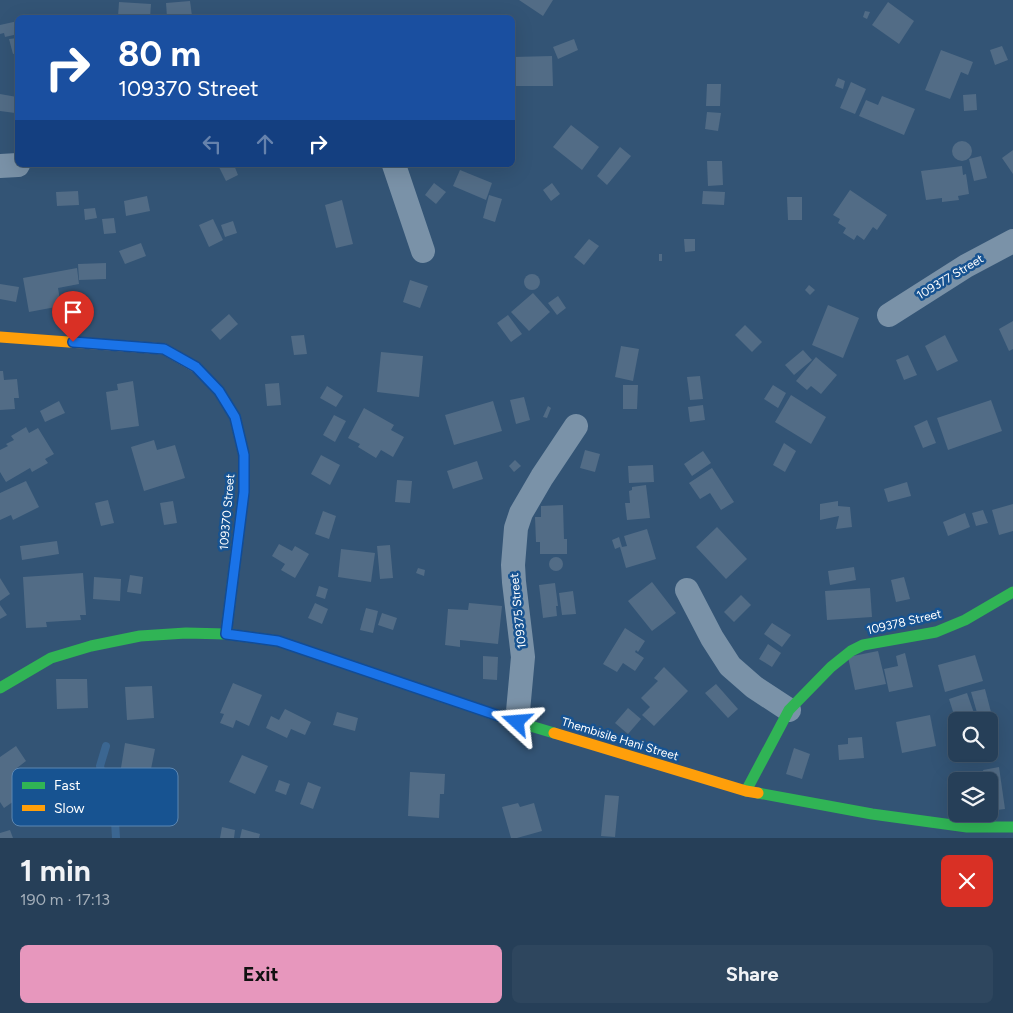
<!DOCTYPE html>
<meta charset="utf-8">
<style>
body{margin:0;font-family:Figtree,sans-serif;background:#2e465e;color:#f1f3f6;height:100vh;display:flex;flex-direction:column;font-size:19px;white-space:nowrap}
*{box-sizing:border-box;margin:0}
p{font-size:16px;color:#a4afba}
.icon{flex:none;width:28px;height:28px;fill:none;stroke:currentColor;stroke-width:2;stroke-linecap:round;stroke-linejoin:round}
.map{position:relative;height:838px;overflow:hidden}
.sheet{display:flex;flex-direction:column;background:#263f58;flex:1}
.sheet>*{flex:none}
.top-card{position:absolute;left:15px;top:15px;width:500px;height:152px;border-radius:8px;box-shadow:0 5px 20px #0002,0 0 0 1px #42586e;background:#1a4fa0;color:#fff;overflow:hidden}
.fabs{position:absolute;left:948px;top:712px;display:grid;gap:10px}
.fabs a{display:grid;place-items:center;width:50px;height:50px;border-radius:8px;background:#263f58;box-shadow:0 5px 20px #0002,0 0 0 1px #42586e;font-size:25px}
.pin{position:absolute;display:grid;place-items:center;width:42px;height:42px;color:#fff;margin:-51px -21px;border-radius:50% 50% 50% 0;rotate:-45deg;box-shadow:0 0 5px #0007}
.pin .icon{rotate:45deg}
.me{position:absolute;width:55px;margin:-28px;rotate:289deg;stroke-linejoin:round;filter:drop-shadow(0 0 4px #0008)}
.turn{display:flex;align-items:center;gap:18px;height:105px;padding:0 20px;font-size:22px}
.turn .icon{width:65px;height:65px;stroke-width:2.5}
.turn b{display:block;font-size:35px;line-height:42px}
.lanes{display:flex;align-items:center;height:48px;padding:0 20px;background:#0003;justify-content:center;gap:25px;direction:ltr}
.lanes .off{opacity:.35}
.round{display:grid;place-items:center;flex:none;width:52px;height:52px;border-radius:8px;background:#2e465e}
.headline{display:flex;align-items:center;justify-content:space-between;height:85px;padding:0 20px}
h1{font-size:30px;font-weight:700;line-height:38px}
.button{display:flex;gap:10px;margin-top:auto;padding:10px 20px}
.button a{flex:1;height:58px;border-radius:8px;background:#e797bd;color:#111;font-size:20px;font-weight:700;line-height:58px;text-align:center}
.button a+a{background:#2e465e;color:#f1f3f6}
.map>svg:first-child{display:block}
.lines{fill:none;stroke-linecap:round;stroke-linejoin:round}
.stream{stroke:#3b6691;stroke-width:8}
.building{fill:#526c86}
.street{stroke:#7a92a8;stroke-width:24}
.fast{stroke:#30b455;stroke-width:11}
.slow{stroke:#ff9f0a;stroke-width:11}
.route-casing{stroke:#114b97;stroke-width:12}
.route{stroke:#1a73e8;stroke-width:9}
.labels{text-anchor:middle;stroke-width:5;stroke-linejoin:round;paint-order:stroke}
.street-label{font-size:12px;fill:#fff;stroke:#175391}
.key{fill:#175391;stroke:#5d87b2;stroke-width:1}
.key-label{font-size:14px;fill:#fff}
</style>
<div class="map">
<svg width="1013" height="838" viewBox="0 0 1013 838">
<rect width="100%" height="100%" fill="#335475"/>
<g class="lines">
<polyline class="stream" points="106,746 100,766 115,821 116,838"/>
</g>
<g class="building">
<polygon points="519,0 553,0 543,16"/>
<polygon points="190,1 192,16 167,17 166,3"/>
<polygon points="119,2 151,4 150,18 118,17"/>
<polygon points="888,2 914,21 899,44 872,25"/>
<polygon points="865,11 870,12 867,19 863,17"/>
<polygon points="18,21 18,34 5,37 4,33 0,34 0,25"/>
<polygon points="18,38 18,53 13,54 9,39"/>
<polygon points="574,39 578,50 558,59 553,47"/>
<polygon points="1002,46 1008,60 995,65 990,50"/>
<polygon points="941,50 973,62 968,75 961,72 950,99 925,90"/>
<polygon points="552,56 553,86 514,86 513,57"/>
<polygon points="838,78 845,81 843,89 835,86"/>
<polygon points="851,82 866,89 855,114 840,108"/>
<polygon points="707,84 721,84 720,106 706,106"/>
<polygon points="0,94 17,97 15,113 0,111"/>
<polygon points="976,94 977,110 964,111 963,95"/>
<polygon points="882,96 915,109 904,135 859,116 866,100 878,105"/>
<polygon points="707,112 721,113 718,131 705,129"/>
<polygon points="571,125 599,147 582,170 553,147"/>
<circle cx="962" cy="151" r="10"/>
<polygon points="620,147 631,156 607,185 597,176"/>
<polygon points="1013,150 1013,174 1002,158"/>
<polygon points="981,156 987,178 974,181 969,159"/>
<polygon points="707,161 722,161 723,185 708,186"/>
<polygon points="218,165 234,165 238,175 226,181"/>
<polygon points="962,166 963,175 966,174 969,194 958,196 959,200 942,202 942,198 926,200 921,171"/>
<polygon points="460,170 492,183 486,200 453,186"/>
<polygon points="434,183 446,192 436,204 425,195"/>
<polygon points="552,183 560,194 551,201 543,190"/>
<polygon points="850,190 887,215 877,230 873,227 864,240 857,235 854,240 843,233 846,228 838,223 840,219 833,215"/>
<polygon points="78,191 79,205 57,206 56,192"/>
<polygon points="703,191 725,192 724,205 702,204"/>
<polygon points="489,195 502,199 495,222 483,218"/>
<polygon points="147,196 150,211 126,216 124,201"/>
<polygon points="787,197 802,197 802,220 788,220"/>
<polygon points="342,200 353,244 336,248 325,205"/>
<polygon points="95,208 97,218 85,220 84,209"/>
<polygon points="114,218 116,233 104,234 102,219"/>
<polygon points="213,219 223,240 209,247 199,225"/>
<polygon points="233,221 237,233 225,237 221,225"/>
<polygon points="589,239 599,246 584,265 574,257"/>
<polygon points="684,239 695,239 695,251 685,252"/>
<polygon points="141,243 146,256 125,264 119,251"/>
<rect x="659" y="254" width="3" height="7"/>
<polygon points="106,263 106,279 79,280 78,264"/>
<polygon points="77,268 79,284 58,288 61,306 29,312 23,278"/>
<circle cx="532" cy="282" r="8"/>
<polygon points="410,280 428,286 420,308 403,302"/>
<polygon points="0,284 19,287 16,302 0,299"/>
<polygon points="809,285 815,290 810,295 805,290"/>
<polygon points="533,293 550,312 529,331 511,312"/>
<polygon points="558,296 566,308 557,315 548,303"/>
<polygon points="828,305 859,318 843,358 812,345"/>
<polygon points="229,314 238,324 220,340 211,330"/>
<polygon points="508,315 522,334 511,342 497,323"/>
<polygon points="1013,321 1013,349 1009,351 999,329"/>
<polygon points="745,325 762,342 752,352 735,335"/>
<polygon points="304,335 307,354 294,355 291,336"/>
<polygon points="945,335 958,361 937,371 925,346"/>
<polygon points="621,346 639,349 633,381 615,377"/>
<polygon points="803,350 812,360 794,375 785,365"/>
<polygon points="381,352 423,356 419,397 377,392"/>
<polygon points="908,355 917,375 904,380 896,360"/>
<polygon points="816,357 837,375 821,394 811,386 807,390 796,381"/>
<polygon points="0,371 3,371 4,380 17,379 19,398 14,398 15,409 0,410"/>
<polygon points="700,376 703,399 690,400 687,377"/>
<polygon points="133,381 139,426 111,430 106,392 118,390 117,384"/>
<polygon points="279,383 281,405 267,406 265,384"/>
<polygon points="623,385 638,385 637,409 623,409"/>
<polygon points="773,385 786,393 778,408 764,399"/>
<polygon points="327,386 343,396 336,407 320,398"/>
<polygon points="791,395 826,417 811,444 775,422"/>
<polygon points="524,397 530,420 516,424 510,400"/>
<polygon points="991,400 1002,431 948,450 937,418"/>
<polygon points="59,401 65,413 45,422 40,411"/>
<polygon points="493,401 502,431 454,445 445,415"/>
<polygon points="703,405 705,420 690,422 688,407"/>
<polygon points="548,406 551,408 547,418 543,417"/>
<polygon points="364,408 394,425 391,430 404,437 393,457 381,450 376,458 358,447 360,444 348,438"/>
<polygon points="334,415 346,421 335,442 323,435"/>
<polygon points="927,420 936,443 923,448 914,426"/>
<polygon points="26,427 29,433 38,428 54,454 45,459 48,463 32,472 30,468 6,482 0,472 0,450 8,446 6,444 14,440 11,436"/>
<polygon points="154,440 157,450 175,445 185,478 144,491 131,447"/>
<polygon points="784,443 796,451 785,472 773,465"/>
<polygon points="585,450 600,454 595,472 580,468"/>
<polygon points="703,451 711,463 692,476 684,464"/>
<polygon points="321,455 340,465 330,485 311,474"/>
<polygon points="515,460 521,466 514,472 509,466"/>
<polygon points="477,461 483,479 453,489 447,471"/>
<polygon points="653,465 654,482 629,483 628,466"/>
<polygon points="712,468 734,502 721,510 710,493 700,499 689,483"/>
<polygon points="397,480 412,481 410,503 395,502"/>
<polygon points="26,481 39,507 13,520 11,515 0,520 0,493"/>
<polygon points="907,482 911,496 888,502 884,489"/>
<polygon points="646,485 650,518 627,520 625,503 630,503 629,491 632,490 632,487"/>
<polygon points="108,500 114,523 101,526 95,503"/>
<polygon points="173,501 177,523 164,525 160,503"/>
<polygon points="838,501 838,506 850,507 852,527 836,529 839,516 820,520 820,504"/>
<polygon points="1013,504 1013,531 999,535 992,510"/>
<polygon points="563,505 564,539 567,539 567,554 540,554 540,542 536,542 535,517 541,517 541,506"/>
<polygon points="983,510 988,523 976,526 972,513"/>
<polygon points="323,511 336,516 329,539 315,534"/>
<polygon points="965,513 970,527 948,536 943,522"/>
<polygon points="717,527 747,559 726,579 696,547"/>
<polygon points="647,529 656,559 626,568 620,547 615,549 612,540 619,537 622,547 627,546 624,536"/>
<polygon points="57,541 59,554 22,560 20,546"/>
<polygon points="279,544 292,551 295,546 309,554 295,578 281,570 285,564 272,556"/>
<polygon points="390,545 393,578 380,579 377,546"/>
<polygon points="341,549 375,553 371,582 338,577"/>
<circle cx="556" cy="564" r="7"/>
<polygon points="854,567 856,580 830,585 828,571"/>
<polygon points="418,568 425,570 424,576 416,573"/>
<polygon points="83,573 86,615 80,615 81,620 46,622 47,627 26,628 23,577"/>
<polygon points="130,575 143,577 141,594 127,592"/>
<polygon points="94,577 121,579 120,601 93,599"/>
<polygon points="904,577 910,599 896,602 891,580"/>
<polygon points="0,578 10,594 0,601"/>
<polygon points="652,582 676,613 652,631 628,601"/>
<polygon points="555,583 558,606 556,606 557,616 543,618 539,585"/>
<polygon points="319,586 328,589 325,599 316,596"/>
<polygon points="870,588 872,617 827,620 825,591"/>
<polygon points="573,591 576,614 562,615 559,593"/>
<polygon points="741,595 751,605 734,622 724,612"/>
<polygon points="315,603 328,609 322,624 308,618"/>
<polygon points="469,603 502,606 498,644 460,640 460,647 445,645 448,609 468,610"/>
<polygon points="0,605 7,615 0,619"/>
<polygon points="366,608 378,611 373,633 360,630"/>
<polygon points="382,613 397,618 393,630 378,625"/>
<polygon points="772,623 791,635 782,647 764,634"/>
<polygon points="625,628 645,641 638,652 636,650 635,652 644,658 635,671 623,663 617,672 603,664"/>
<polygon points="768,644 781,653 772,667 759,659"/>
<polygon points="878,651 886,684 855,690 848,657"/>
<polygon points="905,653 913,687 889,692 884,669 898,666 896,656"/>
<polygon points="975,655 983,681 945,692 938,665"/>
<polygon points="483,656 498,657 497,680 483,679"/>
<polygon points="664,667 688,691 654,726 642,715 650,707 641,698 658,681 654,678"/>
<polygon points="56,679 87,679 88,708 57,709"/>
<polygon points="233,683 262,695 249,726 236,720 233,728 220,723 224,714 220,713"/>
<polygon points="716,684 738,709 728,718 705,693"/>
<polygon points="152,686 154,718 127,720 125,687"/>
<polygon points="985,689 991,712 978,716 971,692"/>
<polygon points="967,693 976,719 969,721 956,721 949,699"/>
<polygon points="628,708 641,719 628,734 615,723"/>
<polygon points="285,709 311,722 305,735 291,729 287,738 266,728 271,716 279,720"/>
<polygon points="337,712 358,718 355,731 333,725"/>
<polygon points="930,715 936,746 902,753 896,722"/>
<polygon points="862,737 864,758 839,760 838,745 848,744 848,738"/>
<polygon points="125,743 155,749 147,789 133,787 135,777 120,774"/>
<polygon points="16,746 26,761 17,768 29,787 18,794 20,797 4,808 0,802 0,757"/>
<polygon points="794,748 810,754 802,779 786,774"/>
<polygon points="242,755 268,766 255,794 229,782"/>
<polygon points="999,767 1005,809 989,811 989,781 985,781 983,770"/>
<polygon points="410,772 445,774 444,794 440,794 439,818 408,816"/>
<polygon points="279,780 290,784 286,795 275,791"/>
<polygon points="308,782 321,787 313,809 300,804"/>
<polygon points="953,785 956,785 956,802 955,802"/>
<polygon points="605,795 619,796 615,837 601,836"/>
<polygon points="518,803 520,807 534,803 542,831 517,838 511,838 502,807"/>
<polygon points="222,827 235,830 234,838 220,838"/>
<polygon points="242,829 260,834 259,838 240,838"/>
<polygon points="10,830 13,838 0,838 0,833"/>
</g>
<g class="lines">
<g class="street">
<polyline points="394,165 423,251"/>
<polyline points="0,166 18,165"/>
<polyline points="889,315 966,266 1013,241"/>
<polyline points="687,590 712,638 730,666 754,687 789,710"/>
<polyline points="517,722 523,657 514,582 513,565 516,528 521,513 542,477 576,426"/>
</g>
<g class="fast">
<polyline points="197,368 219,391 235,417 244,455 244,491 226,634"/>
<polyline points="0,688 51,658 91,646 140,636 186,633 226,634 278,641 517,722 554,733"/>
<polyline points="746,791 789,710 831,667 851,651 863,645 936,632 965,620 1013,592"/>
<polyline points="758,793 872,814 967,827 1013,827"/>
</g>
<g class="slow">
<polyline points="0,337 164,349 197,368"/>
<polyline points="554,733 746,791 758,793"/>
</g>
</g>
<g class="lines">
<defs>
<polyline id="route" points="73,342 164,349 196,367 219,391 235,417 244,455 244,492 226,634 278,641 517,722"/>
</defs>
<use href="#route" class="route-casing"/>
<use href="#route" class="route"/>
</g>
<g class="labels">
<g class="street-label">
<text transform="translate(950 277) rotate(-31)" y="4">109377 Street</text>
<text transform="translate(227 512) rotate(-85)" y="4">109370 Street</text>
<text transform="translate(518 611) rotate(-96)" y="4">109375 Street</text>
<text transform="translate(904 622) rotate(-13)" y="4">109378 Street</text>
<text transform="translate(620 739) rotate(17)" y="4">Thembisile Hani Street</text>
</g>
</g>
<rect x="12" y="768" width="166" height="58" rx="8" class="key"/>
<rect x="22" y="782" width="23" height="7" fill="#30b455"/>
<rect x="22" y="805" width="23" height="6" fill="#ff9f0a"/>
<g class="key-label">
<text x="54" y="790">Fast</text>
<text x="54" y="813">Slow</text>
</g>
</svg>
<div class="fabs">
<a><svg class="icon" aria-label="search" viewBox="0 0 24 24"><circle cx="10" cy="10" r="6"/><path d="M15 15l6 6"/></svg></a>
<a><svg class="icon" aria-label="layers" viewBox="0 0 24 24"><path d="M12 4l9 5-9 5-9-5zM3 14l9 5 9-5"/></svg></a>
</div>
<div class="pin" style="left:73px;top:342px;background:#d93025"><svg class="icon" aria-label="arrive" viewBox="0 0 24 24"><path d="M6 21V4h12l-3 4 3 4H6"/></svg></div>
<svg class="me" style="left:517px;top:722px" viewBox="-20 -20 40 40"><path d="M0-17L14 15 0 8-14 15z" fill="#1a73e8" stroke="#fff" stroke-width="4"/></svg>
<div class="top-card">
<div class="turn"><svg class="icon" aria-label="right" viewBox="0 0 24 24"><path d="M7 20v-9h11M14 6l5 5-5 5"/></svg><div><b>80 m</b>109370 Street</div></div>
<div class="lanes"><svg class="icon off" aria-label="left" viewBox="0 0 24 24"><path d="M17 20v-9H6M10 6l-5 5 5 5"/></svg><svg class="icon off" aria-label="ahead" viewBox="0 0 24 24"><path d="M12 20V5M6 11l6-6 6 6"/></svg><svg class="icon" aria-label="right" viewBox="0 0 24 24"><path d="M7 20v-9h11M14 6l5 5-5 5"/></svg></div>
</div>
</div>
<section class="sheet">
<div class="headline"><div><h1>1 min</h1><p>190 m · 17:13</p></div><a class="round" style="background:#d93025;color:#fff"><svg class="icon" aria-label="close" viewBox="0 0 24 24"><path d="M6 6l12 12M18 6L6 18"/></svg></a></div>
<div class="button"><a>Exit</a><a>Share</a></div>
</section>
